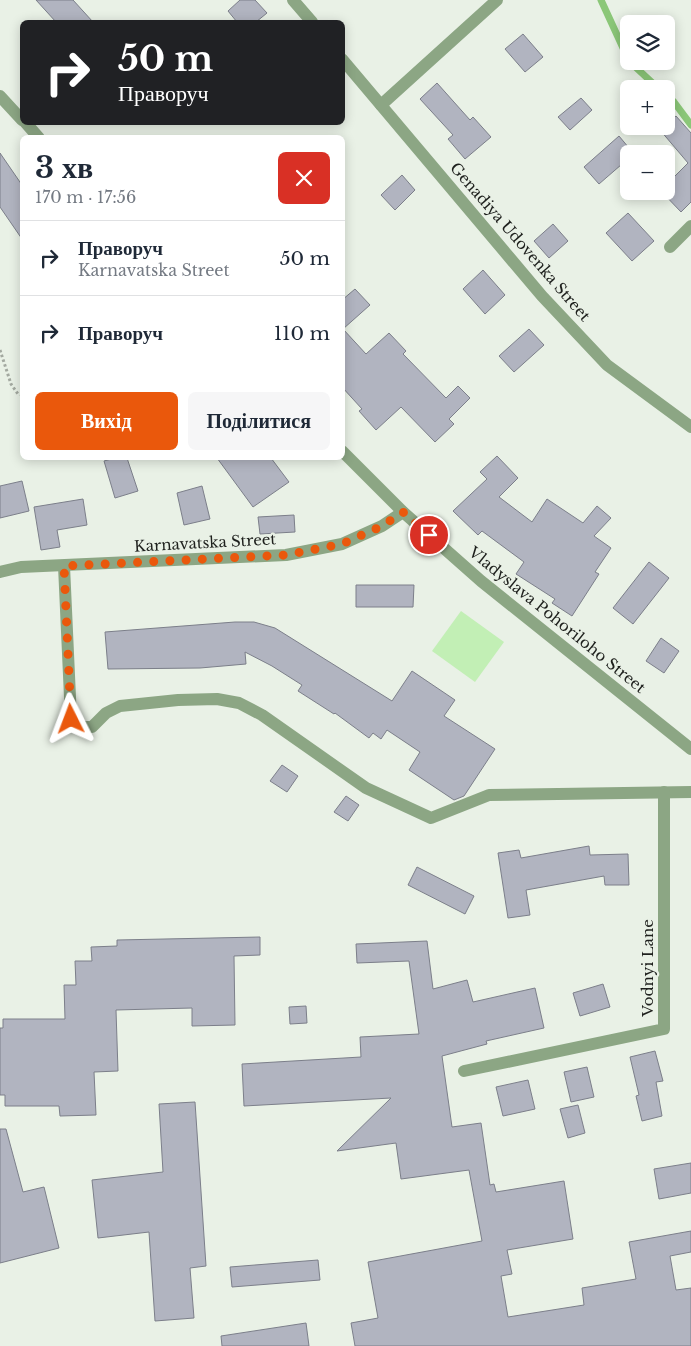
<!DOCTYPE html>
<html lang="uk">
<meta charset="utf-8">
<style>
body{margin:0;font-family:"Libre Baskerville",serif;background:#f6f6f7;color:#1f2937;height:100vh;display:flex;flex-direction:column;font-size:19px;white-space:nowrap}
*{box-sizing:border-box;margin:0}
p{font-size:16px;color:#747a83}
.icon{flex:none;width:28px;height:28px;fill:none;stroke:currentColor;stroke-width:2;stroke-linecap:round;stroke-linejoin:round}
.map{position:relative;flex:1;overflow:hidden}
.side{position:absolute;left:20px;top:135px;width:325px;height:325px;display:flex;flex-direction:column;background:#fff;border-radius:8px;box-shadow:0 2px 12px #0003}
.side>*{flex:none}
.guide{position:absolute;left:20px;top:20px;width:325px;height:105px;border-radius:8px;box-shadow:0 2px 12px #0003;background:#202124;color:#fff;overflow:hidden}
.controls{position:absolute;left:620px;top:15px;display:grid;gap:10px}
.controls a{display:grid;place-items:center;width:55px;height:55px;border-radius:8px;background:#fff;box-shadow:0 2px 12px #0003;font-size:25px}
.pin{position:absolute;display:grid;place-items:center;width:42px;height:42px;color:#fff;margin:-21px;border:2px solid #fff;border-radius:50%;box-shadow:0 1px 5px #0007}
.me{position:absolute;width:55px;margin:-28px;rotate:357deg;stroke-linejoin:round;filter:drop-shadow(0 0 4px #0008)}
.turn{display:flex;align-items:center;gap:18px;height:105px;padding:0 15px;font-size:22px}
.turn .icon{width:65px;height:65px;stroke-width:2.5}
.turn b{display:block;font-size:35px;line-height:42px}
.round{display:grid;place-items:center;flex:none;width:52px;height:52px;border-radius:8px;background:#f6f6f7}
.overview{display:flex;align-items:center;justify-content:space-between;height:85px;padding:0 15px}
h1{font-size:30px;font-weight:800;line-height:38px}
.action{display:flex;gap:10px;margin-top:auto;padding:10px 15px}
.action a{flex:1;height:58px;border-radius:8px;background:#ea580c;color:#fff;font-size:20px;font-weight:800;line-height:58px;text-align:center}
.action a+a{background:#f6f6f7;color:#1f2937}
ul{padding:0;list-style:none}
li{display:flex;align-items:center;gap:15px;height:75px;padding:0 15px;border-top:1px solid #e0e1e3}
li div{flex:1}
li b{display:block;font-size:19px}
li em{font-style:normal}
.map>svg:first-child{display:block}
.green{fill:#c2efb5}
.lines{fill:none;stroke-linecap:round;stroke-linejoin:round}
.stream{stroke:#8bc778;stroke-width:7}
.building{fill:#b1b4c0;stroke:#7c7f8a}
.path{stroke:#a3a9a0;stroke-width:3;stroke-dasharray:2.5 2.5;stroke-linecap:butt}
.minor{stroke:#8ca684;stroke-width:12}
.route{stroke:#ea580c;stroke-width:9;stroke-dasharray:0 16.2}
.labels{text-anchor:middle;stroke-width:4.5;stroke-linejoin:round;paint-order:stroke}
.street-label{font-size:15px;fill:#1e201d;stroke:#e9f1e6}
</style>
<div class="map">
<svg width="691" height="1346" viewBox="0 0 691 1346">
<rect width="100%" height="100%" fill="#e9f1e6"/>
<polygon class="green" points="461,611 504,642 475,682 432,651"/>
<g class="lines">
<g class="stream">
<polyline points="601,0 629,61"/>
<polyline points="629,61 659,89"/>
<polyline points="666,95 674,102 691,125"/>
</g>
</g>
<g class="building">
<polygon points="36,0 73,0 93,22 56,22"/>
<polygon points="240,0 255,0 267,13 256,22 237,22 228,11"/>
<polygon points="523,34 543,57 525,72 505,49"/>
<polygon points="437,83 470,120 473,117 491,137 465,159 448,139 453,135 420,99"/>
<polygon points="581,98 592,110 570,130 558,117"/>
<polygon points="676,116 691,133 691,202 681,212 661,191 666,191 666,185 688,163 660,130"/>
<polygon points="619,136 634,154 629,154 629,158 599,184 584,167"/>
<polygon points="0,153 22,185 22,239 0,207"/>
<polygon points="402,175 415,190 395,210 381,195"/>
<polygon points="628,213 654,241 632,261 606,233"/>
<polygon points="553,224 568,241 549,258 534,241"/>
<polygon points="483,270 505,295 485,314 463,289"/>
<polygon points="355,289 370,305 343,329 366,354 389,333 406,351 403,354 446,398 458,386 470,398 449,419 454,424 435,442 401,407 376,430 359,411 362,409 342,387 342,300"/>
<polygon points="529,329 544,345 514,372 499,356"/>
<polygon points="497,456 518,478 499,497 532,522 547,499 583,523 597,506 611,518 594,536 611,548 595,572 599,574 572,616 552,603 555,599 516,574 524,562 482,531 478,535 453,511 487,479 480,472"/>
<polygon points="115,458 127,458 138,491 115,498 104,461"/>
<polygon points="217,458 271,458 289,482 253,507"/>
<polygon points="22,481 29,511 0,518 0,486"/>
<polygon points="202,486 210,519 184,525 177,493"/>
<polygon points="83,499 87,525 57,530 60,547 41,550 34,507"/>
<polygon points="294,515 295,532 260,534 258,517"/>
<polygon points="649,562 669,578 633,624 613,608"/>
<polygon points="356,585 414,585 413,607 356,607"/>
<polygon points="235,622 254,622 275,628 392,701 412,671 455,700 444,716 495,749 464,796 454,800 409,770 420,752 387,730 381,739 373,733 369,738 335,713 334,714 298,691 302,685 272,666 245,652 246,664 200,668 108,669 105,632"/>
<polygon points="661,638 679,651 664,673 646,661"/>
<polygon points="282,765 298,776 287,792 270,781"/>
<polygon points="346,796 359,805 348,821 334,812"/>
<polygon points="589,846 590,855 628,854 629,885 605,885 604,876 526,890 530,915 508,918 498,853 519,850 521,858"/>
<polygon points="417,867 474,896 465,914 408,885"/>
<polygon points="260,937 260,955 234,956 235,1025 192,1026 192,1008 116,1010 118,1071 94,1072 96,1115 60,1116 59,1106 5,1106 5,1095 0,1095 0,1028 3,1028 3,1019 65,1019 64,985 76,985 75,961 92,961 91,947 117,946 117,940"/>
<polygon points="427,941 433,989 467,980 473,1002 535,988 544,1028 486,1041 487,1044 442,1056 452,1127 481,1123 490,1185 494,1184 496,1192 564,1181 573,1239 507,1250 512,1274 501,1276 508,1317 584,1305 582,1288 636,1279 629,1242 691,1231 691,1252 670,1256 676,1290 691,1288 691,1346 355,1346 351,1323 378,1318 368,1262 482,1241 469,1170 401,1179 396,1143 337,1151 391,1098 244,1106 242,1064 361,1057 360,1037 419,1034 409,961 357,963 356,944"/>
<polygon points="603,984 610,1007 580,1016 573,993"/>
<polygon points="306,1006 307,1023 290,1024 289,1007"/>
<polygon points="655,1051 663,1081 656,1082 662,1116 642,1121 636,1096 639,1095 630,1057"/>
<polygon points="587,1067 594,1097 571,1102 564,1072"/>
<polygon points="528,1080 535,1109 503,1116 496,1087"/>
<polygon points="195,1102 206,1266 190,1268 194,1318 155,1321 149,1232 98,1238 92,1180 163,1172 159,1104"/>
<polygon points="578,1105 585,1133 568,1138 560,1109"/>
<polygon points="0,1129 6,1129 23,1192 44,1187 59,1248 0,1263"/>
<polygon points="691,1163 691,1193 659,1199 654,1169"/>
<polygon points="318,1260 320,1280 232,1287 230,1267"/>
<polygon points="306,1323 309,1346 222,1346 221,1336"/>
</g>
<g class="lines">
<polyline class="path" points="0,350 11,384 18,394 22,395"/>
<g class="minor">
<polyline points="293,0 312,22"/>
<polyline points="342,59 542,296 607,365 691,427"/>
<polyline points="0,96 22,120"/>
<polyline points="381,105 497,0"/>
<polyline points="25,122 39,138"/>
<polyline points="670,247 691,226"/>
<polyline points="342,451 403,512 481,581 691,749"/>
<polyline points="64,566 71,719 79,727 92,727 106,713 120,706 178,700 217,699 239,703 262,715 366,788 431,818 489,795 691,792"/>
<polyline points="0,572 21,567 286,555 342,544 382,526 403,512"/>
<polyline points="464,1071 664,1029 664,792"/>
</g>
</g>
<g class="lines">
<polyline class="route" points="71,719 64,566 286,555 342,544 382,526 403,512 429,535"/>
</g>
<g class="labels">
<g class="street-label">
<text transform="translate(520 242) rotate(49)" y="5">Genadiya Udovenka Street</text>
<text transform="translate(205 543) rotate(-3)" y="5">Karnavatska Street</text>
<text transform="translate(557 620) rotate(39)" y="5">Vladyslava Pohoriloho Street</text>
<text transform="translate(648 968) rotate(-90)" y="5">Vodnyi Lane</text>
</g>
</g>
</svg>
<div class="controls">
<a><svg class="icon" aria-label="layers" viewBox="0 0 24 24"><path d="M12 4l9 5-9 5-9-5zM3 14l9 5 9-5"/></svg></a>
<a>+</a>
<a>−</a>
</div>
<div class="pin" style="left:429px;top:535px;background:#d93025"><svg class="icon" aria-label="arrive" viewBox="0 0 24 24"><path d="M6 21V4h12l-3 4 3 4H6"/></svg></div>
<svg class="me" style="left:71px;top:719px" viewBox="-20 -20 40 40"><path d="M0-17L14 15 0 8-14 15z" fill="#ea580c" stroke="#fff" stroke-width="4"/></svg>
<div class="guide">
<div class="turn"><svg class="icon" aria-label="right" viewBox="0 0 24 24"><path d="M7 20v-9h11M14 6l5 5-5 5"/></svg><div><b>50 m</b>Праворуч</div></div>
</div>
<section class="side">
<div class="overview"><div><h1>3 хв</h1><p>170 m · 17:56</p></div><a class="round" style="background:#d93025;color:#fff"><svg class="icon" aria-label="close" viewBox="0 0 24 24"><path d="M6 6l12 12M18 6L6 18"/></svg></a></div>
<ul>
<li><svg class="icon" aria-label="right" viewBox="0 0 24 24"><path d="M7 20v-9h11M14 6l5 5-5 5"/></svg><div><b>Праворуч</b><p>Karnavatska Street</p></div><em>50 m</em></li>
<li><svg class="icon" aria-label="right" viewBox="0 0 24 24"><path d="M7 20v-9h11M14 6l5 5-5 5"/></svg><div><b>Праворуч</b></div><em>110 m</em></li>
</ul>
<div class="action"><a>Вихід</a><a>Поділитися</a></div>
</section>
</div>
